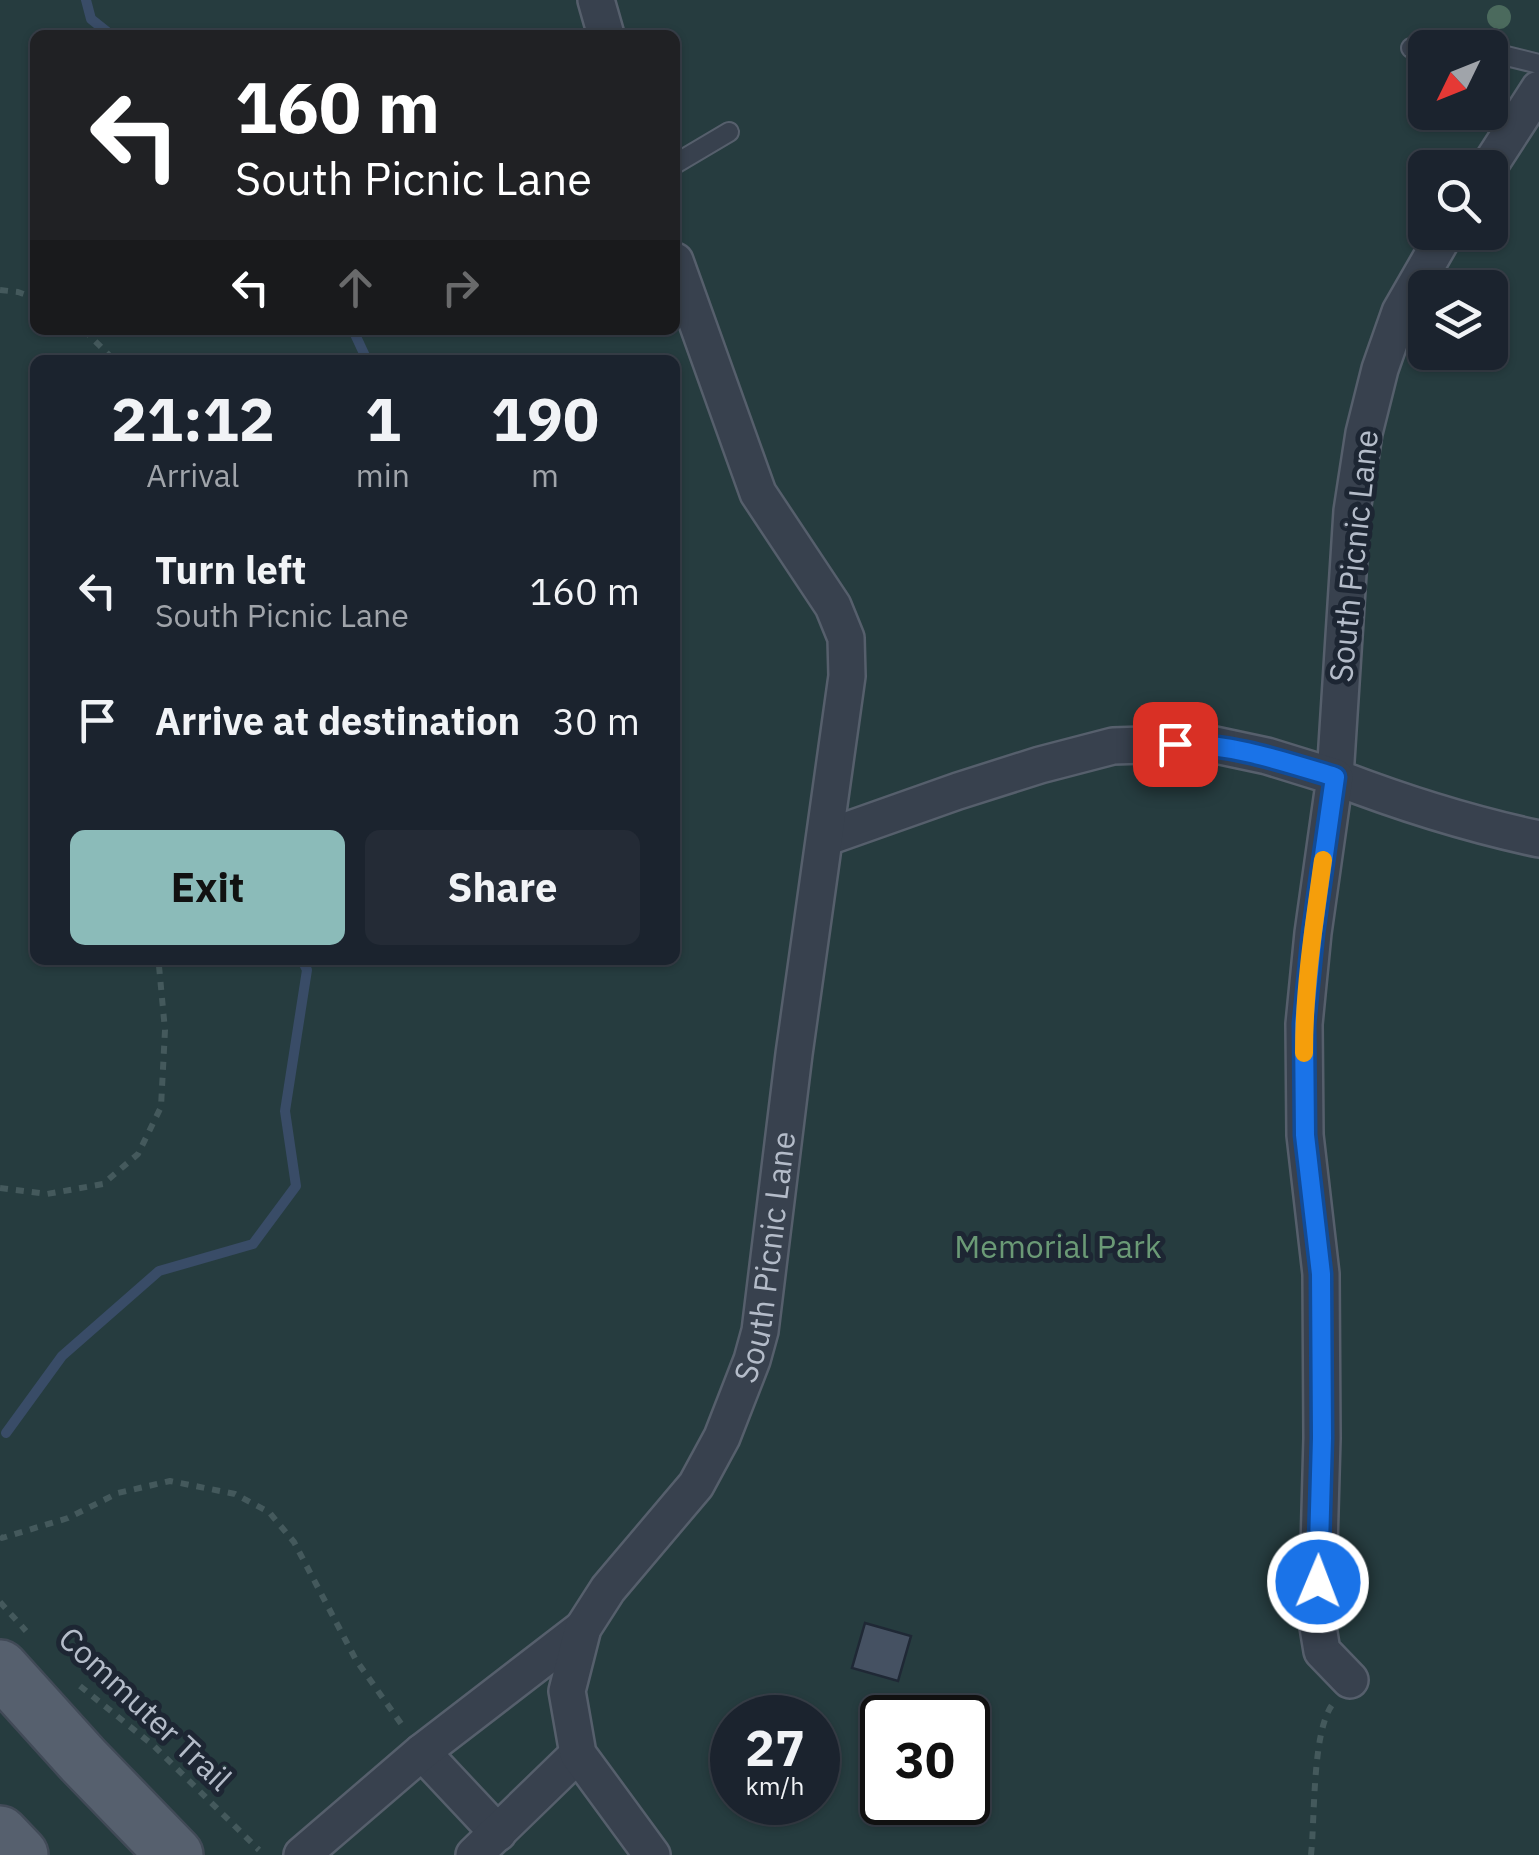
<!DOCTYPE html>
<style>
body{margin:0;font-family:"IBM Plex Sans",sans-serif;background:#242b36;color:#f1f3f6;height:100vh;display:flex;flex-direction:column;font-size:38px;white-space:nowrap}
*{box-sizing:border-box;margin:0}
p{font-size:32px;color:#a0a4aa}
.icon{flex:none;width:55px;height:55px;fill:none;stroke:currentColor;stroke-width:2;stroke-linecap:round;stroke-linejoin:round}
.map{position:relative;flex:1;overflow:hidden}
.side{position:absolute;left:30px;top:355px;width:650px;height:610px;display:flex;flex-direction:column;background:#1b232e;border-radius:15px;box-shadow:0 2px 8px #0004,0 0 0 2px #39404a}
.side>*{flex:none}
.guide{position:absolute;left:30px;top:30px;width:650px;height:305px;border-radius:15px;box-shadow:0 2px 8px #0004,0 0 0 2px #39404a;background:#202124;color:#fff;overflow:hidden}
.needle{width:65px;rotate:227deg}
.fabs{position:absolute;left:1408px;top:30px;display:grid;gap:20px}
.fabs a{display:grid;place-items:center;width:100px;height:100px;border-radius:15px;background:#1b232e;box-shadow:0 2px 8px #0004,0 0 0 2px #39404a;font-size:50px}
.speed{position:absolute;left:710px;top:1695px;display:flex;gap:20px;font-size:50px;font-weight:700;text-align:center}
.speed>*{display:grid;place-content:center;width:130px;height:130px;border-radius:50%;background:#1b232e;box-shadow:0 2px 8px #0004,0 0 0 2px #39404a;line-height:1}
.speed small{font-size:25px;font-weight:400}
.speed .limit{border:5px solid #111;border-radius:15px;background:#fff;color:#111}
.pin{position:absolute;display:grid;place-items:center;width:85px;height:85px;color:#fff;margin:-42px;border-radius:20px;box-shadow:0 5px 15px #0006}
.me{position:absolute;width:110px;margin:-55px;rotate:1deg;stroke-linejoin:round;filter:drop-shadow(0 0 8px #0008)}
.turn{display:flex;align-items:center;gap:35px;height:210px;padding:0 40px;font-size:45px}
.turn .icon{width:130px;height:130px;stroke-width:2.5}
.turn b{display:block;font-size:70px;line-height:85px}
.lanes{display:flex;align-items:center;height:95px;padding:0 40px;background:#0003;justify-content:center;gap:50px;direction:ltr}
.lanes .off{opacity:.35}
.eta{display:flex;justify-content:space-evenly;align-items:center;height:170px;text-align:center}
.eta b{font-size:60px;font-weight:700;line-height:70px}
.primary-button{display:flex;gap:20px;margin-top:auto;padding:20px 40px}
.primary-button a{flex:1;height:115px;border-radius:15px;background:#8bbbb9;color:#111;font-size:40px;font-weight:700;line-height:115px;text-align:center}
.primary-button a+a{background:#242b36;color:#f1f3f6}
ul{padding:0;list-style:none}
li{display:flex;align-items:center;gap:30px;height:130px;padding:0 40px}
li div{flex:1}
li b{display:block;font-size:38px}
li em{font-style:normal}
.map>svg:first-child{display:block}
.green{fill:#263c3f;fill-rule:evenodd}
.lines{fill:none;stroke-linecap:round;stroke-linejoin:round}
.stream{stroke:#394c67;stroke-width:10}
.building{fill:#455162;stroke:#1f2835;stroke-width:2.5}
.lane-casing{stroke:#565f6c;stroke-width:22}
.street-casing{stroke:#565f6c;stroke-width:40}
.primary-casing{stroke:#414a57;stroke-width:60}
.path{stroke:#44595c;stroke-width:6;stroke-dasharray:8 8;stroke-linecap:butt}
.lane{stroke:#38414e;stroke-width:18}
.street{stroke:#38414e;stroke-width:35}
.primary{stroke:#56606e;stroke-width:55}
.tree{fill:#4b6a5d}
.route-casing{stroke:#114b97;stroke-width:25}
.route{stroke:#1a73e8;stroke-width:18}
.slow{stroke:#f59e0b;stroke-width:18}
.labels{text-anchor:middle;stroke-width:10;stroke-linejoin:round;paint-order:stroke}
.street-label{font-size:32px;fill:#b4bcc9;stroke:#1d2633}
.park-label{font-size:32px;fill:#6b9a76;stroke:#1d2633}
</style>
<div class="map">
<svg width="1539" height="1855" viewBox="0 0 1539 1855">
<rect width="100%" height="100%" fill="#242f3e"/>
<path class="green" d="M0,0h1539v1855h-1539zM35,35h640v295h-640zM1425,48h65v64h-65zM1425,168h65v64h-65zM1425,288h65v64h-65zM35,360h640v600h-640zM732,1718h86v84h-86zM882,1718h86v84h-86z"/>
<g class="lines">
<g class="stream">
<polyline points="86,0 91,19 111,35"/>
<polyline points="353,330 367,360"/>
<polyline points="6,1433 62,1356 159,1271 253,1244 296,1186 285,1111 307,970 302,960"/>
</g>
</g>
<polygon class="building" points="865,1623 911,1636 898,1681 852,1668"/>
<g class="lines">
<defs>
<g id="lane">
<polyline points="1411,48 1425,48"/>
<polyline points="1490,52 1539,64"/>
<polyline points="675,164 729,132"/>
</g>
<g id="street">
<polyline points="596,0 606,35"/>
<polyline points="1488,168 1539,89"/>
<path d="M1446,232l-46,80 -20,57 -16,64 -12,78 -17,266c67,26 134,47 204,62"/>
<polyline points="825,838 958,791 1040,765 1113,746 1206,743 1267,756 1335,777 1313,933 1304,1024 1305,1135 1321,1274 1322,1438 1317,1621 1322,1651 1350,1680"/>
<polyline points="422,1752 498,1833"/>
<polyline points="302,1855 422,1752 583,1628"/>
<polyline points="474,1855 578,1754"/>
<path id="s1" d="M652,1855l-74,-101 -11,-63 16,-63 25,-39 88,-104 26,-48 30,-77 8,-29 34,-277 53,-378 -1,-38 -13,-32 -75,-113 -83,-232"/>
</g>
<g id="primary">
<polyline points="0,1668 83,1760 175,1855"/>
<polyline points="0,1834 20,1855"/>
</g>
</defs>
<use href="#lane" class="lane-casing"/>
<use href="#street" class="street-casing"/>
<use href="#primary" class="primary-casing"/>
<g class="path">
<polyline points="0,290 18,292 35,298"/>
<polyline points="84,330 114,360"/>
<polyline points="0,1188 47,1194 103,1184 138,1154 161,1107 165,1030 159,966 153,960"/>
<polyline points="0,1536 2,1538 68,1518 118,1493 170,1481 235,1494 269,1512 294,1542 356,1660 402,1725"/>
<polyline points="0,1602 26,1631"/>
<polyline points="80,1686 154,1746 259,1850"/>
<path d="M1311,1855c4,-36 1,-122 21,-150"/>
</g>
<use href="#lane" class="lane"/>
<use href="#street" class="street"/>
<use href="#primary" class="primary"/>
</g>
<circle class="tree" cx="1499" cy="17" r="12"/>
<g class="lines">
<defs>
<path id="route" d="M1175,744c55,-1 107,17 160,33l-22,156 -9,91 1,111 16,139 1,164 -4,144"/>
</defs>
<use href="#route" class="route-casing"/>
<use href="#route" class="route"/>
<path class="slow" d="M1304,1053c0,-65 10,-129 19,-193"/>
</g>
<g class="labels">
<g class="street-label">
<text transform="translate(1354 556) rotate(-84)" y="11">South Picnic Lane</text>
<text dy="11" stroke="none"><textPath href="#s1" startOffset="678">South Picnic Lane</textPath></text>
<text transform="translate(145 1709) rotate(43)" y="11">Commuter Trail</text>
</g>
<g class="park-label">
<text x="1058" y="1258">Memorial Park</text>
</g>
</g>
</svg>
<div class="fabs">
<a><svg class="needle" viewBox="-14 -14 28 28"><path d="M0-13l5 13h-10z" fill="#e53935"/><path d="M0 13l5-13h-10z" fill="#a0a4aa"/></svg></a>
<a><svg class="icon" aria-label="search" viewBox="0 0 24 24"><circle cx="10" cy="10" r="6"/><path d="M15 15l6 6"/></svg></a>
<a><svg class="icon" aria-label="layers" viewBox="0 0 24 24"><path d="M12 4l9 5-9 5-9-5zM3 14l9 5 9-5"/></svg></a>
</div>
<div class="speed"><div>27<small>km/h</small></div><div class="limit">30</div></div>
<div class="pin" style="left:1175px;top:744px;background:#d93025"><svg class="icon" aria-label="arrive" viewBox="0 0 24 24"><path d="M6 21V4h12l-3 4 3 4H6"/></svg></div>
<svg class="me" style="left:1318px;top:1582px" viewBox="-20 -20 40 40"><circle r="17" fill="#1a73e8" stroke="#fff" stroke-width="3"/><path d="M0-11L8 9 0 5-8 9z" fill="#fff"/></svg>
<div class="guide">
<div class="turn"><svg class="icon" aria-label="left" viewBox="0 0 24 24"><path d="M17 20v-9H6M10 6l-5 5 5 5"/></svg><div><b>160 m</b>South Picnic Lane</div></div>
<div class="lanes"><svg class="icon" aria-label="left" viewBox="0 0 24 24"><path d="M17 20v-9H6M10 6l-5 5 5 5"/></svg><svg class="icon off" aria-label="ahead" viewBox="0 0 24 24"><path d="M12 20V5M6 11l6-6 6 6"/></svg><svg class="icon off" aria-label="right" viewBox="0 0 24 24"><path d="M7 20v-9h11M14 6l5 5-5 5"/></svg></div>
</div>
<section class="side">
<div class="eta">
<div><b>21:12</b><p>Arrival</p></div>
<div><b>1</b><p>min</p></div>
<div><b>190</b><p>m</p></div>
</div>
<ul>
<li><svg class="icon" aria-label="left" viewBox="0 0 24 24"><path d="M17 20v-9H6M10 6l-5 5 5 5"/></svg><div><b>Turn left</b><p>South Picnic Lane</p></div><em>160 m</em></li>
<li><svg class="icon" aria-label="arrive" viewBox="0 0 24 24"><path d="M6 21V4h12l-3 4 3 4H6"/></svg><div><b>Arrive at destination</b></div><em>30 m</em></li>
</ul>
<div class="primary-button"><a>Exit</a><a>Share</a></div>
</section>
</div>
